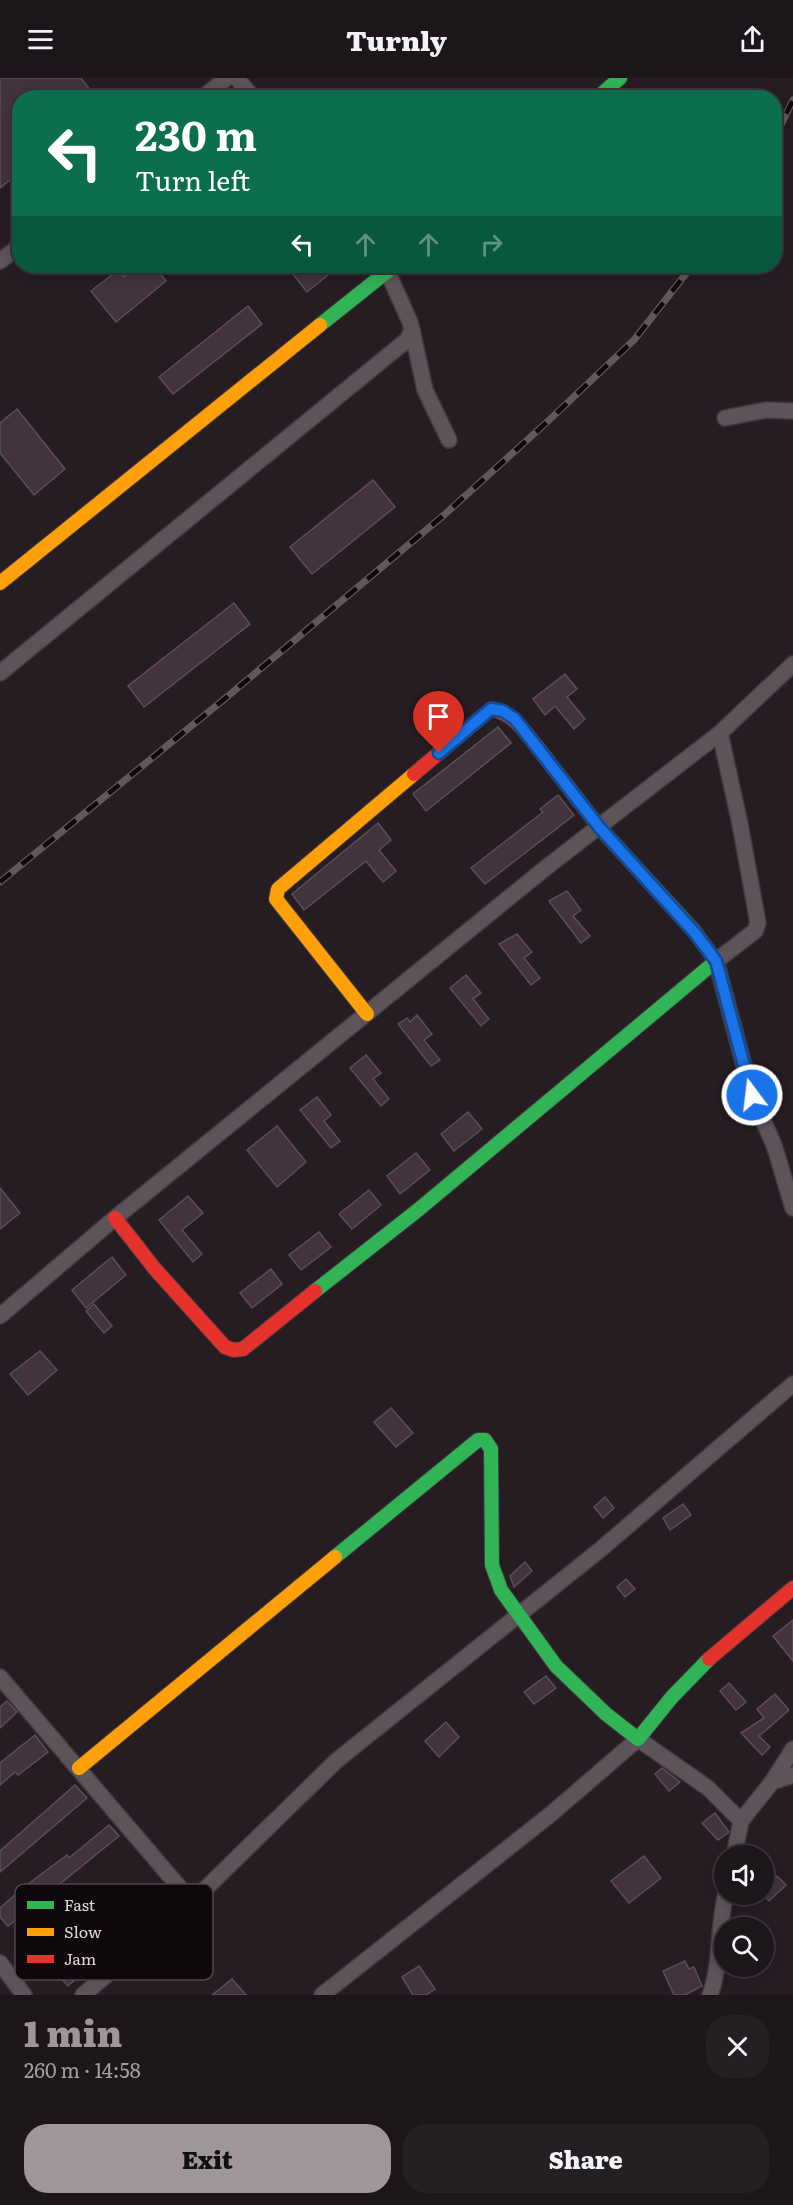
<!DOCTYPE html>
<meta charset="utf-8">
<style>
body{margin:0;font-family:Literata,serif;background:#251f23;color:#f1f3f6;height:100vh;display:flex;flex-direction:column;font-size:22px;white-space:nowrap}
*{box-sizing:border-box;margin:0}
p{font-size:20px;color:#a09fa2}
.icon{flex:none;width:33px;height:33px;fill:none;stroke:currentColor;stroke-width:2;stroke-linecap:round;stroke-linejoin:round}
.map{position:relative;height:1917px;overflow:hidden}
.details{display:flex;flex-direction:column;background:#1c161a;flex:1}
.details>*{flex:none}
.banner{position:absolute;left:12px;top:12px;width:770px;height:183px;border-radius:24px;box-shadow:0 3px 15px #0003,0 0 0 2px #3a3539;background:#0b6e4f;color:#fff;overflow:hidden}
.fabs{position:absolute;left:714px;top:1767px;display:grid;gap:12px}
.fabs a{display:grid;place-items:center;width:60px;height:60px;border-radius:50%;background:#1c161a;box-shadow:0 3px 15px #0003,0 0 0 2px #3a3539;font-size:30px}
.pin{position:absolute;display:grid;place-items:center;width:51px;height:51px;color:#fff;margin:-62px -26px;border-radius:50% 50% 50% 0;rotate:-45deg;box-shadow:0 0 6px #0007}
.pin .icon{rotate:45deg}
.me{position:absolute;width:66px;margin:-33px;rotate:345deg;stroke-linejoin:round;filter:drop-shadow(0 0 4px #0008)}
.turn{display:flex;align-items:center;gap:21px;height:126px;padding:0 24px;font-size:27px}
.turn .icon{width:78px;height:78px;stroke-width:2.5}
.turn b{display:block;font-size:42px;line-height:51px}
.lanes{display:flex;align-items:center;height:57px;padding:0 24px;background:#0003;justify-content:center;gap:30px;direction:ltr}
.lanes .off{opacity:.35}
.round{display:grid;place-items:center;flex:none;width:63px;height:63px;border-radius:24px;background:#251f23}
.summary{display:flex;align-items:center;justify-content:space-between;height:102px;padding:0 24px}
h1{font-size:36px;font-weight:800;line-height:45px;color:#a0959b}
.primary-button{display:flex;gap:12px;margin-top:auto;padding:12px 24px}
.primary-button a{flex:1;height:69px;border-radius:24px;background:#a0959b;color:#111;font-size:24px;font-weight:800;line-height:69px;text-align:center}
.primary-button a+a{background:#251f23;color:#f1f3f6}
header{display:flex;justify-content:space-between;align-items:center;height:78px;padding:0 24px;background:#1c161a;font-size:27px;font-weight:800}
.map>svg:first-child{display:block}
.building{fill:#42323d;stroke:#595056;stroke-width:1.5}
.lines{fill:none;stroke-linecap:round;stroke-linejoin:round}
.street-casing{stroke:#40393e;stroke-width:18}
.fast-casing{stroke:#40393e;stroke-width:16}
.slow-casing{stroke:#40393e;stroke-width:16}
.jam-casing{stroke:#40393e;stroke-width:16}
.street{stroke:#5d545a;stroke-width:15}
.fast{stroke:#30b455;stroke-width:14}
.slow{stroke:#ff9f0a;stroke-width:14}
.jam{stroke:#e5322d;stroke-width:14}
.rail-casing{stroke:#5f585c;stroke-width:7}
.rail{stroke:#0e070b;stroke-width:4.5;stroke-dasharray:14;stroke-linecap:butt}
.route-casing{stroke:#114b97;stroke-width:15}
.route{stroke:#1a73e8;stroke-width:10}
.key{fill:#0e070b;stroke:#4d454a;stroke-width:1.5}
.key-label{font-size:16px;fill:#e1d5dc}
</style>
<header><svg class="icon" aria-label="menu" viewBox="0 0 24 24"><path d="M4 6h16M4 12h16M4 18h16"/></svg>Turnly<svg class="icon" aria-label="share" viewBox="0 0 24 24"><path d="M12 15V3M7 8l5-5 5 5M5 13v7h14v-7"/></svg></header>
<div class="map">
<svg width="793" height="1917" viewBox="0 0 793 1917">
<rect width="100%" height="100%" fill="#261d23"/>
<g class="building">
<polygon points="0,0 81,0 96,20 20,20 20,94 0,110"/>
<polygon points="145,188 154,188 166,203 116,244 91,213 118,192 124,199 136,189 138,193"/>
<polygon points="300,188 339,188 307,214 291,194"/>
<polygon points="248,228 262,246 173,316 159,299"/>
<polygon points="17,331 65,391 34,417 0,375 0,345"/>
<polygon points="373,402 395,429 312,496 290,469"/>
<polygon points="234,525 250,546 144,629 128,608"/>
<polygon points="565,596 577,611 567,619 585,641 574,651 555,628 545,637 533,621"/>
<polygon points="498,649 511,665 426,733 413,716"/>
<polygon points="558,717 574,737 485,806 471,790 543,734 540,731"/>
<polygon points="378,745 391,762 379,772 396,793 383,804 366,783 304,832 292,816"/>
<polygon points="567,813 581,832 573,838 590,858 581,865 549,823"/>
<polygon points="517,856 532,874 524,880 540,900 531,907 499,866"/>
<polygon points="466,897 481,915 473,921 489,941 481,948 450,910"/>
<polygon points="417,937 432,956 424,962 440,982 431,988 398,946 407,940 410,944"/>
<polygon points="366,977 381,995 373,1001 389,1021 381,1028 350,990"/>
<polygon points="317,1019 331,1037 324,1043 340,1063 331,1070 300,1032"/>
<polygon points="468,1034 482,1051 454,1073 441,1056"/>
<polygon points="277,1048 306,1084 277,1109 247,1072"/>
<polygon points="416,1075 430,1092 400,1116 387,1098"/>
<polygon points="0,1110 20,1135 0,1151"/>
<polygon points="369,1112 381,1127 352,1151 339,1136"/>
<polygon points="188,1118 203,1135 182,1152 202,1176 193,1184 159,1142"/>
<polygon points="319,1154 331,1169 301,1192 289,1177"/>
<polygon points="112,1179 126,1197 86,1230 72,1212"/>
<polygon points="271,1191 282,1206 252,1230 240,1215"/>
<polygon points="94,1226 112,1248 104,1255 86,1233"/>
<polygon points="40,1273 57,1292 28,1317 10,1296"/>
<polygon points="391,1330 413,1355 396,1369 374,1344"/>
<polygon points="605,1419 614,1430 603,1440 594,1429"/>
<polygon points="683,1426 691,1437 670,1452 663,1440"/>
<polygon points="525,1484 532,1493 514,1509 510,1498"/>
<polygon points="626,1501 635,1511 625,1519 617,1509"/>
<polygon points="793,1542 793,1583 773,1558"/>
<polygon points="546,1598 556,1610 534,1626 524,1614"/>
<polygon points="729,1605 746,1624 736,1632 720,1613"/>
<polygon points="775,1616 789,1632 759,1658 770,1669 762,1677 741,1655 764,1640 757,1631"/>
<polygon points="7,1623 17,1634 0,1650 0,1629"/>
<polygon points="446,1644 459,1659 439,1679 425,1663"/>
<polygon points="35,1657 48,1674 18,1697 15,1694 0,1707 0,1685"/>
<polygon points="662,1690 680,1704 669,1713 655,1696"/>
<polygon points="75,1707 87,1720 0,1794 0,1773"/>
<polygon points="715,1735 729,1754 718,1762 702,1745"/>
<polygon points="109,1747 119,1758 8,1848 0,1839 0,1830 24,1809 67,1777 69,1780"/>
<polygon points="644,1778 661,1800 629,1825 611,1803"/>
<polygon points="777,1798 786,1807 769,1823 763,1816 764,1811"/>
<polygon points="76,1874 90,1888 68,1908 55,1893"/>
<polygon points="685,1883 689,1891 694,1889 702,1908 685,1917 674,1917 663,1893"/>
<polygon points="419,1888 435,1911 426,1917 413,1917 402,1899"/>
<polygon points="232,1901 246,1917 212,1917"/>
</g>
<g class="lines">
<defs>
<g id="street">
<polyline points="237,0 253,20"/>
<polyline points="202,20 227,0"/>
<polyline points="0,183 20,168"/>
<polyline points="412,252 425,312 449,362"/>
<polyline points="725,340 766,332 793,333"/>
<polyline points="0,595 407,262 412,252 410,244 385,188"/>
<polyline points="720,655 740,746 758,845 755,853 716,883 752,1017 774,1067 793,1130"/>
<polyline points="0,1238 115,1140 548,788 720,655 793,586"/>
<polyline points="0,1599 192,1824"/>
<polyline points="772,1704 793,1671"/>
<polyline points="734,1778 741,1743 772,1704 793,1697"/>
<polyline points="0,1885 24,1917"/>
<polyline points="83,1917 192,1824 336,1683 601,1471 793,1306"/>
<polyline points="322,1917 551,1736 638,1661 708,1710 741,1743"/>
<path d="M710,1917c12,-33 7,-67 16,-101"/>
</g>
<g id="fast">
<polyline points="597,20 620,0"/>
<polyline points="320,247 394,188"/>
<polyline points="315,1213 418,1132 716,883 695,854 599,749 538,670"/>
<polyline points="335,1479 478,1362 485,1362 491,1371 492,1487 501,1512 556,1588 606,1636 638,1661 672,1619 709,1581"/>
</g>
<g id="slow">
<polyline points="0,505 320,247"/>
<polyline points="367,936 276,821 278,811 414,696"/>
<polyline points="79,1690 335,1479"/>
</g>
<g id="jam">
<path d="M414,696l77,-65c23,4 33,22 47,39"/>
<polyline points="115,1140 155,1191 225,1269 234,1272 243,1271 315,1213"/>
<polyline points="709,1581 793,1510"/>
</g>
</defs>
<use href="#street" class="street-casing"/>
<use href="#fast" class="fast-casing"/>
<use href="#slow" class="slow-casing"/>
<use href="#jam" class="jam-casing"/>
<use href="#street" class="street"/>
<use href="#fast" class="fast"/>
<use href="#slow" class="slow"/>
<use href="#jam" class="jam"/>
<defs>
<g id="rail">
<polyline points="774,61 793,22"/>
<polyline points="0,804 222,623 444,437 546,345 634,262 692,188"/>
</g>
</defs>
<use href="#rail" class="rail-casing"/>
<use href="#rail" class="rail"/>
</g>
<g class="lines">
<defs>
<polyline id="route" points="439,675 491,631 503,633 515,641 599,749 695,855 716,883 752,1017"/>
</defs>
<use href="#route" class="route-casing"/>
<use href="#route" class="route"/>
</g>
<rect x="15" y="1806" width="198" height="96" rx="9" class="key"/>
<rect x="27" y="1823" width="27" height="8" fill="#30b455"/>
<rect x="27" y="1850" width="27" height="8" fill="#ff9f0a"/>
<rect x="27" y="1877" width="27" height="8" fill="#e5322d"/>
<g class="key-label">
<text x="64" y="1833">Fast</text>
<text x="64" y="1860">Slow</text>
<text x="64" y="1887">Jam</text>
</g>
</svg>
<div class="fabs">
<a><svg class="icon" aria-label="sound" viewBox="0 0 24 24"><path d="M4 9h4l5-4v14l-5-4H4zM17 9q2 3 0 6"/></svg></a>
<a><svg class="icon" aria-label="search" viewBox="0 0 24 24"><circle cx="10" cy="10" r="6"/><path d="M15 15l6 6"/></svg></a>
</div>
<div class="pin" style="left:439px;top:675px;background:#d93025"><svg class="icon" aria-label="arrive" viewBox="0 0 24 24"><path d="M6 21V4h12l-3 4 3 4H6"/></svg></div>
<svg class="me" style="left:752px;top:1017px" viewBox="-20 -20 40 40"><circle r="17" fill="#1a73e8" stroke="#fff" stroke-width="3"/><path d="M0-11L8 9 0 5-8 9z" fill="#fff"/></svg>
<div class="banner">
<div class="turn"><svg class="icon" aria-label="left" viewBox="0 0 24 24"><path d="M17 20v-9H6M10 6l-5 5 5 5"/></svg><div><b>230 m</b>Turn left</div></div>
<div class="lanes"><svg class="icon" aria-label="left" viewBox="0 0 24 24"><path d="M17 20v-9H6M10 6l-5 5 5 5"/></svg><svg class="icon off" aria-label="ahead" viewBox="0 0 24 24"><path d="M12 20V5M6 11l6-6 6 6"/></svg><svg class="icon off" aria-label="ahead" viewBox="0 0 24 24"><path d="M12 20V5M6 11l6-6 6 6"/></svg><svg class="icon off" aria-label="right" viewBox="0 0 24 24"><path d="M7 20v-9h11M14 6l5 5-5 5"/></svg></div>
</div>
</div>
<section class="details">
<div class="summary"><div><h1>1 min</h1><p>260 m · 14:58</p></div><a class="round"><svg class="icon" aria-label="close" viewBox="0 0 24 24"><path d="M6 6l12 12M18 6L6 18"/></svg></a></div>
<div class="primary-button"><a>Exit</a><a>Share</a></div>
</section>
